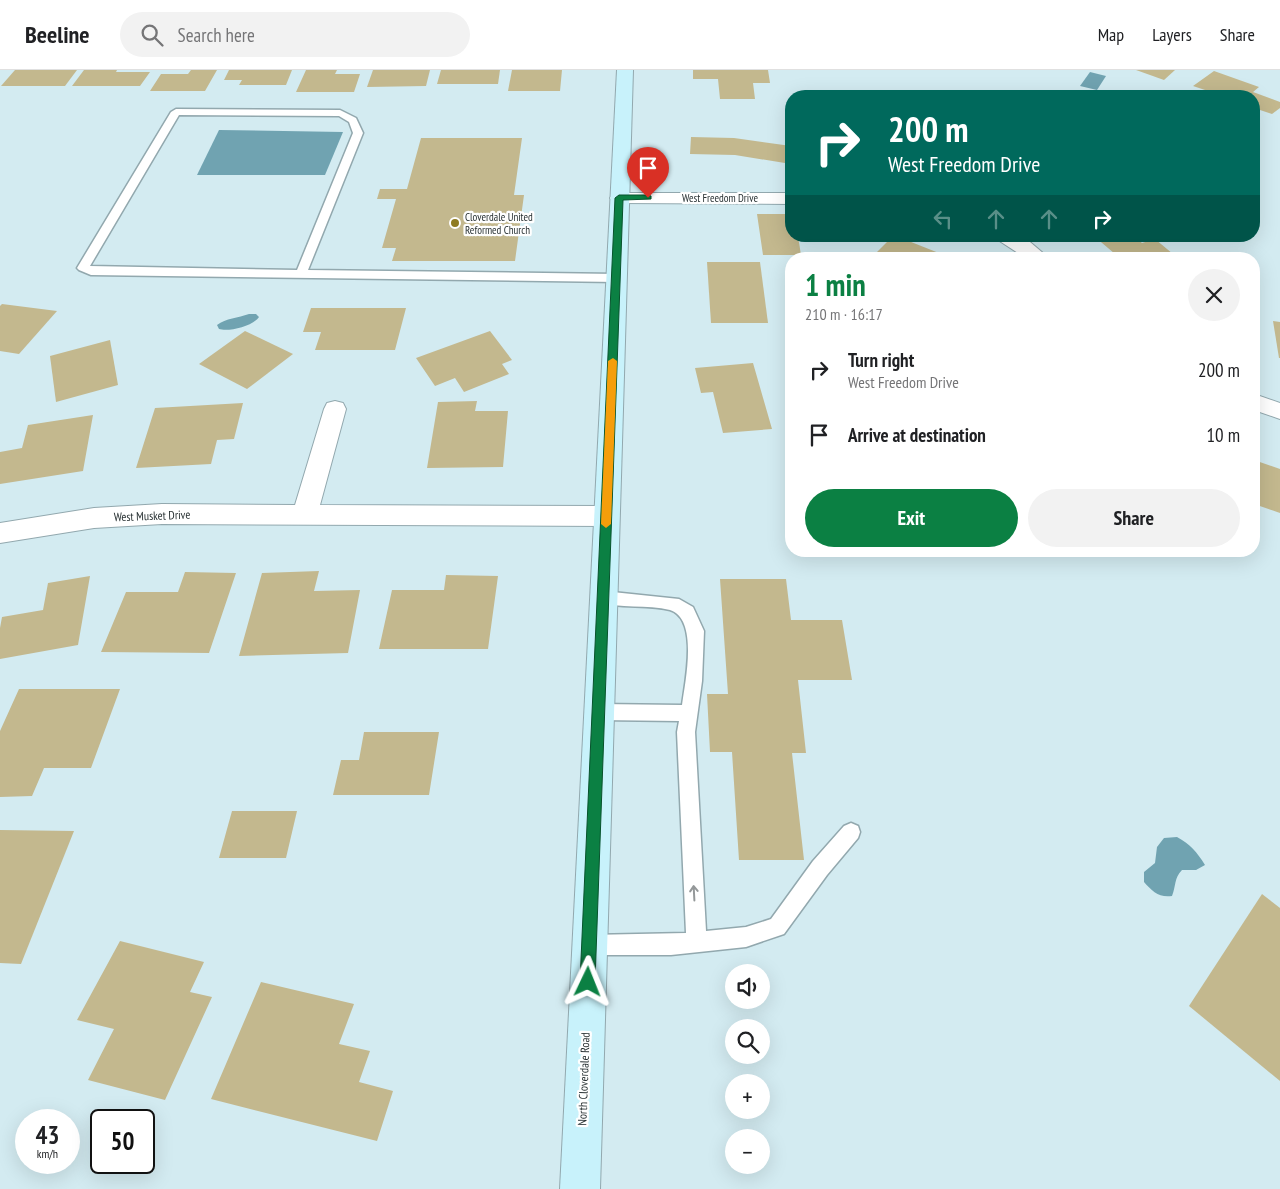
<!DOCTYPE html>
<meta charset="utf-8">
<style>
body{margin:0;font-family:"PT Sans Narrow",sans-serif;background:#f2f2f2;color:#202124;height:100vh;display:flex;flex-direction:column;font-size:19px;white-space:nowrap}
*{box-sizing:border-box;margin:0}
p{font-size:16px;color:#757577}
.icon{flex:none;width:28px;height:28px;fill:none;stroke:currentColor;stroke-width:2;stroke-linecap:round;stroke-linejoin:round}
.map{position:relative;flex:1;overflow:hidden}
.panel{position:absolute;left:785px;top:182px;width:475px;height:305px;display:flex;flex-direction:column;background:#fff;border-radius:20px;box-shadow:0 5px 20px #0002}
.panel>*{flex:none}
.guide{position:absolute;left:785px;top:20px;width:475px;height:152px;border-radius:20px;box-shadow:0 5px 20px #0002;background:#00695c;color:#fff;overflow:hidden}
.tools{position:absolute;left:725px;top:894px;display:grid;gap:10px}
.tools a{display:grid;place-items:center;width:45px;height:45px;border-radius:50%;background:#fff;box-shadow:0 5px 20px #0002;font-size:25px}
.speed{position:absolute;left:15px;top:1039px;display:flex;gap:10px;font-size:25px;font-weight:700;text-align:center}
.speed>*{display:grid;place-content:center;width:65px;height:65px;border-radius:50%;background:#fff;box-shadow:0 5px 20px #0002;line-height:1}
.speed small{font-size:12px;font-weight:400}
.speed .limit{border:2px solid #111;border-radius:8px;background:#fff;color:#111}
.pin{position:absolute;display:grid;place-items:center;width:42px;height:42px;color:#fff;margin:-51px -21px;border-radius:50% 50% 50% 0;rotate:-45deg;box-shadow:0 0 5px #0007}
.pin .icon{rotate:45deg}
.me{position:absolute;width:55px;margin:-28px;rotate:2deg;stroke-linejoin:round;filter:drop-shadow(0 0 4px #0008)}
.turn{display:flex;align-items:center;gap:18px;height:105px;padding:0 20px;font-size:22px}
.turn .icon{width:65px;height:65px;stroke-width:2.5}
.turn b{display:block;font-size:35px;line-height:42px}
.lanes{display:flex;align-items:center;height:48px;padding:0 20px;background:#0003;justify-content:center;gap:25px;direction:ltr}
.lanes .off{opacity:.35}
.round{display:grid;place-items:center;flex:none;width:52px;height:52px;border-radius:26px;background:#f2f2f2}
.overview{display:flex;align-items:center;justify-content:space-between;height:85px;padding:0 20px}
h1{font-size:30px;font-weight:700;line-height:38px;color:#0b8043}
.cta{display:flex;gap:10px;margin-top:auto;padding:10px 20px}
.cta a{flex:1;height:58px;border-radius:30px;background:#0b8043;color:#fff;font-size:20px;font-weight:700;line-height:58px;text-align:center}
.cta a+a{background:#f2f2f2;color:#202124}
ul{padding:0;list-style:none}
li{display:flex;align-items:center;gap:15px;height:65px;padding:0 20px}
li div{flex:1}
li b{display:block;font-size:19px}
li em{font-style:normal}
header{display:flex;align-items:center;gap:30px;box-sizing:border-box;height:70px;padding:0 25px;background:#fff;border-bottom:1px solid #e0e0e0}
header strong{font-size:24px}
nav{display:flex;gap:28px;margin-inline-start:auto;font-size:18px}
.search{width:350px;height:45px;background:#f2f2f2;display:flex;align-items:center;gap:12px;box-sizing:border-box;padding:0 18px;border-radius:28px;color:#757577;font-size:19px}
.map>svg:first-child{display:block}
.water{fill:#70a3b1}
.building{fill:#c3b88e}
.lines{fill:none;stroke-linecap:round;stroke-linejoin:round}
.service-casing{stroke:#92a8ae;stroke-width:3}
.minor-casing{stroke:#92a8ae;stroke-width:2}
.secondary-casing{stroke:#92a8ae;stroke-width:2}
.service{fill:#fff;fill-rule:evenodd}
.minor{fill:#fff;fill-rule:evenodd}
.secondary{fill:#c8f2fb;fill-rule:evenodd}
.oneway{stroke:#949899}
.route{fill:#0b8043;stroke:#07532c}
.slow{fill:#f59e0b}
.poi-dot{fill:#8f7b21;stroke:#fff;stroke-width:2}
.labels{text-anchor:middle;stroke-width:4.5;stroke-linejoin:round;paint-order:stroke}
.far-street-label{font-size:11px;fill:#283133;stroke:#fff}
.far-poi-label{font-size:11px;fill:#283133;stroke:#fff;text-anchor:start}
.street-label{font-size:12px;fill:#283133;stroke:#fff}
</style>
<header>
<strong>Beeline</strong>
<div class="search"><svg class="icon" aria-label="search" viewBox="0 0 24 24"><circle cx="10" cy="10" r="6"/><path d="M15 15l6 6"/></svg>Search here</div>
<nav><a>Map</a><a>Layers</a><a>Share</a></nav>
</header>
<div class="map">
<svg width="1280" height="1119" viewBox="0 0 1280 1119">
<rect width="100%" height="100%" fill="#d3ebf1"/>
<g class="water">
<polygon points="1090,2 1106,6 1097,20 1080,16"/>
<polygon points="219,60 343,62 325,105 197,105"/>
<path d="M249,244h7l3,3c-6,9 -30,15 -40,12l-2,-4c9,-7 21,-7 32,-11z"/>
<path d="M1177,767c13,7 20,15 28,28l-9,5h-14c-8,8 -6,16 -10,26 -13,2 -20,-5 -28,-14v-10l11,-9 2,-16 7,-9z"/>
</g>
<g class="building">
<polygon points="15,0 77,0 65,16 1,16"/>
<polygon points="84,0 117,0 116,2 150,2 140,16 72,16"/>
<polygon points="191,0 217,0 205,21 150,21 161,4 188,4"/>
<polygon points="229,0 292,0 286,15 239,15 242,10 224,10"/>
<polygon points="306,0 337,0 335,4 360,4 354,22 296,22"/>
<polygon points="373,0 430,0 426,16 367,17"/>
<polygon points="441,0 500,0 498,14 437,14"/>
<polygon points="512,0 562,0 560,21 508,21"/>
<polygon points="693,0 768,0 770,13 753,13 755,29 720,29 718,9 693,9"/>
<polygon points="1136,0 1175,0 1164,10"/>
<polygon points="1214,1 1259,17 1253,22 1280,32 1280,38 1272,44 1254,38 1254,26 1223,26 1193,16"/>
<polygon points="691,67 734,68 791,76 791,94 735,85 690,84"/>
<polygon points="421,68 522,68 514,125 524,125 515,191 392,191 396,178 382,178 396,129 377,129 380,119 407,119"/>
<polygon points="757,144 791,144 791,166 798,166 801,185 763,185"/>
<polygon points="893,166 896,166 954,189 879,189 873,186"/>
<polygon points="1134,166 1142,173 1155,169 1179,189 1121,189 1095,167"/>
<polygon points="707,192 760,192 768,253 711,253"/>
<polygon points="2,234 57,241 19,284 0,281 0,236"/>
<polygon points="311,238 406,238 395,280 315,280 321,262 303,262"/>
<polygon points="1273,251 1280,252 1280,288 1279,288"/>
<polygon points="245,261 293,284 247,319 199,294"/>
<polygon points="490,261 512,290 502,294 509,304 464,322 455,308 435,316 416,288"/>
<polygon points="110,270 118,315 56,332 50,286"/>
<polygon points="753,293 772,359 723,363 713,322 701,323 695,298"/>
<polygon points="477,331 475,341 508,341 503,397 427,398 438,332"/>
<polygon points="243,333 234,369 217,370 211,394 136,398 155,338"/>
<polygon points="93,345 83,401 0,414 0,382 22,378 28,355"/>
<polygon points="1254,390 1280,399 1280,443 1254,434"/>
<polygon points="319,501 314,521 360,520 348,583 239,586 262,503"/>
<polygon points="185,502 236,503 209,583 101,582 126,522 178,522"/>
<polygon points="446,505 498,506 488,579 379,579 392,520 444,520"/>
<polygon points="90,506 78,575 0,589 0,558 2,547 43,540 48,513"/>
<polygon points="720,509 786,509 791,550 842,550 852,610 798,610 806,683 792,683 804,790 739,790 732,682 710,682 707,624 728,624"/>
<polygon points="19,619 120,619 91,698 44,698 32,726 0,727 0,661"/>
<polygon points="364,662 439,662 429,725 333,725 341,690 359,690"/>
<polygon points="232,741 297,741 286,788 219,788"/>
<polygon points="0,760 74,761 21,894 0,893"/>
<polygon points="1262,824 1280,838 1280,1011 1189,936"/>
<polygon points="120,871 204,892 190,922 212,927 165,1030 88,1010 114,959 77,950"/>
<polygon points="261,912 354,934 339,974 370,981 359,1012 393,1021 377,1071 211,1029"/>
</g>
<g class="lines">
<defs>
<g id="service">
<path d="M176,39l164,1 16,8 7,15 -55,137 309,4 6,4 -6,4 -526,-7 -12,-5 -2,-2 94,-156zM179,45l160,1 10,6 4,11 -56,137 -207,-4z"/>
<path d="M603,521l76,8 14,8 11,24 -2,50 -7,51 11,199 40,-4 25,-8 42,-58 31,-35 7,-3 7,3 2,6 -2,6 -31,37 -43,59 -38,13 -75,8h-82l-7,-3 -3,-7 3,-7 7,-3 97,-2 -9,-201 2,-11 -80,-1 -6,-3 -3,-5 3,-5 6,-3 83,1c3,-23 17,-86 -12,-95 -23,-6 -50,-1 -73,-8l-2,-5 2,-5z"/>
</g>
<g id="minor">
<polygon points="619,123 791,123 791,134 619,133 613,132 610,128 613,124"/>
<polygon points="996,166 1020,166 1030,172 1050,189 1027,189 998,170"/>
<polygon points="1254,324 1280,333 1280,349 1254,340"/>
<polygon points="335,331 343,333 346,339 320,435 606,436 615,439 619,446 615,453 606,456 162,454 94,458 0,473 0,453 94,438 162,434 295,435 324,339 327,333"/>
</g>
<polygon id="secondary" points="617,0 633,0 600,1119 560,1119"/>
</defs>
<use href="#service" class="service-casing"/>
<use href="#minor" class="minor-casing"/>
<use href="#secondary" class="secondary-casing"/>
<use href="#service" class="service"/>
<use href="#minor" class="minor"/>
<use href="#secondary" class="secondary"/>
</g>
<defs><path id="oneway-shaft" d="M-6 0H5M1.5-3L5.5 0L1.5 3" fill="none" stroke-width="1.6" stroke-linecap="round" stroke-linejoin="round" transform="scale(1.25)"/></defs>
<use class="oneway" href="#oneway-shaft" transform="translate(694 823) rotate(-93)"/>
<polygon class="route" points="648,125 651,126 651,129 623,130 595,912 593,917 588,919 583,917 580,912 615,128 619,125"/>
<polygon class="slow" points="613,288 617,291 611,454 606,458 601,454 608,291"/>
<circle class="poi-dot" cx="455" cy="153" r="5"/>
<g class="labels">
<g class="far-street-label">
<text x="720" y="132">West Freedom Drive</text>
</g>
<g class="far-poi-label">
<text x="465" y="151">Cloverdale United<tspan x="465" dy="13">Reformed Church</tspan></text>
</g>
<g class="street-label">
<text transform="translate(152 446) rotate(-2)" y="4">West Musket Drive</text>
<text transform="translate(584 1009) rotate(-88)" y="4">North Cloverdale Road</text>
</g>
</g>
</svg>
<div class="tools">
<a><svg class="icon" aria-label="sound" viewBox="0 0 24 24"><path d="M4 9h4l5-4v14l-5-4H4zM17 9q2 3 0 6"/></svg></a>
<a><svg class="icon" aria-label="search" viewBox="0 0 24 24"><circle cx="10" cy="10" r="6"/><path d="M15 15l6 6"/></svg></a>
<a>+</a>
<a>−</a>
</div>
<div class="speed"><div>43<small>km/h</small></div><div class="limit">50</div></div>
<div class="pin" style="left:648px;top:128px;background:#d93025"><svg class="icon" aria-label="arrive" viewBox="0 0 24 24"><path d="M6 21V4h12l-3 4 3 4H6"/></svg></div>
<svg class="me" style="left:588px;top:912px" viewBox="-20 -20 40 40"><path d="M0-17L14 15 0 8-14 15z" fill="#0b8043" stroke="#fff" stroke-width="4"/></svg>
<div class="guide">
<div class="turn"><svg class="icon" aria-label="right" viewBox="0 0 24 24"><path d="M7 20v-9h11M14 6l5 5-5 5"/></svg><div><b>200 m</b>West Freedom Drive</div></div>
<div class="lanes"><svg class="icon off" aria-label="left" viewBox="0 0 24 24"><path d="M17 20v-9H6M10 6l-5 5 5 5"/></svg><svg class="icon off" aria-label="ahead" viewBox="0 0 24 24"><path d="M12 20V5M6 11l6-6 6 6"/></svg><svg class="icon off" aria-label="ahead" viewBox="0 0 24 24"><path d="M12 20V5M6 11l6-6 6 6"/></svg><svg class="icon" aria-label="right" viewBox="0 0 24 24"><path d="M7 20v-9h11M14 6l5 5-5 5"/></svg></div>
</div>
<section class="panel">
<div class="overview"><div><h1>1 min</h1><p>210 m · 16:17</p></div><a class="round"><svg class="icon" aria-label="close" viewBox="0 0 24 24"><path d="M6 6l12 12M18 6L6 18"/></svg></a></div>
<ul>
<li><svg class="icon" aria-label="right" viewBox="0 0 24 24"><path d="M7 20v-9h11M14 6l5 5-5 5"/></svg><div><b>Turn right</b><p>West Freedom Drive</p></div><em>200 m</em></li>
<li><svg class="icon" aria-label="arrive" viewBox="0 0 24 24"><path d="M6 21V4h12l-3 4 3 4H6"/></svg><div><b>Arrive at destination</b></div><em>10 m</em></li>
</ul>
<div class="cta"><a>Exit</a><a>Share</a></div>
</section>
</div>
